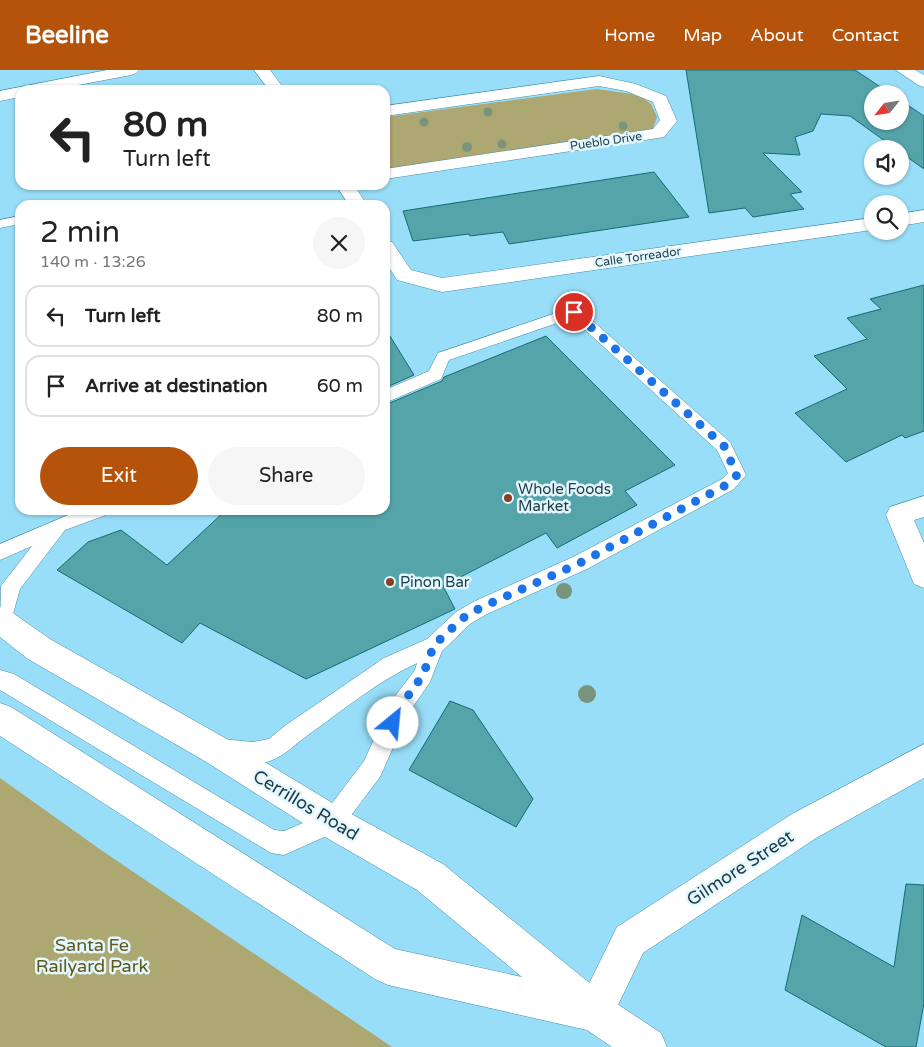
<!DOCTYPE html>
<meta charset="utf-8">
<style>
body{margin:0;font-family:"Varela Round",sans-serif;background:#f6f6f6;color:#222;height:100vh;display:flex;flex-direction:column;font-size:19px;white-space:nowrap}
*{box-sizing:border-box;margin:0}
p{font-size:16px;color:#767676}
.icon{flex:none;width:28px;height:28px;fill:none;stroke:currentColor;stroke-width:2;stroke-linecap:round;stroke-linejoin:round}
.map{position:relative;flex:1;overflow:hidden}
.side{position:absolute;left:15px;top:130px;width:375px;height:315px;display:flex;flex-direction:column;background:#fff;border-radius:15px;box-shadow:0 1px 4px #0004}
.side>*{flex:none}
.guide{position:absolute;left:15px;top:15px;width:375px;height:105px;border-radius:15px;box-shadow:0 1px 4px #0004;background:#fff;color:#222;overflow:hidden}
.needle{width:32px;rotate:240deg}
.buttons{position:absolute;left:864px;top:15px;display:grid;gap:10px}
.buttons a{display:grid;place-items:center;width:45px;height:45px;border-radius:50%;background:#fff;box-shadow:0 1px 4px #0004;font-size:25px}
.pin{position:absolute;display:grid;place-items:center;width:42px;height:42px;color:#fff;margin:-21px;border:2px solid #fff;border-radius:50%;box-shadow:0 1px 5px #0007}
.me{position:absolute;width:55px;margin:-28px;rotate:28deg;stroke-linejoin:round;filter:drop-shadow(0 0 4px #0008)}
.turn{display:flex;align-items:center;gap:18px;height:105px;padding:0 25px;font-size:22px}
.turn .icon{width:65px;height:65px;stroke-width:2.5}
.turn b{display:block;font-size:35px;line-height:42px}
.round{display:grid;place-items:center;flex:none;width:52px;height:52px;border-radius:26px;background:#f6f6f6}
.head{display:flex;align-items:center;justify-content:space-between;height:85px;padding:0 25px}
h1{font-size:30px;font-weight:600;line-height:38px}
.action{display:flex;gap:10px;margin-top:auto;padding:10px 25px}
.action a{flex:1;height:58px;border-radius:30px;background:#b45309;color:#fff;font-size:20px;font-weight:600;line-height:58px;text-align:center}
.action a+a{background:#f6f6f6;color:#222}
ul{padding:0;list-style:none}
li{display:flex;align-items:center;gap:15px;height:62px;margin:0 10px 8px;padding:0 15px;border:2px solid #e0e0e0;border-radius:15px}
li div{flex:1}
li b{display:block;font-size:19px}
li em{font-style:normal}
header{display:flex;align-items:center;gap:30px;box-sizing:border-box;height:70px;padding:0 25px;background:#b45309;color:#fff}
header strong{font-size:24px}
nav{display:flex;gap:28px;margin-inline-start:auto;font-size:18px}
.map>svg:first-child{display:block}
.green{fill:#ada771}
.building{fill:#54a4aa;stroke:#146d74}
.lines{fill:none;stroke-linecap:round;stroke-linejoin:round}
.service-casing{stroke:#488da5;stroke-width:1}
.minor-casing{stroke:#488da5;stroke-width:1}
.tertiary-casing{stroke:#488da5;stroke-width:1}
.secondary-casing{stroke:#488da5;stroke-width:1}
.service{fill:#fff;fill-rule:evenodd}
.minor{fill:#fff;fill-rule:evenodd}
.tertiary{fill:#fff;fill-rule:evenodd}
.secondary{fill:#fff;fill-rule:evenodd}
.tree{fill:#79947c}
.route{stroke:#1a73e8;stroke-width:9;stroke-dasharray:0 16.2}
.poi-dot{fill:#894122;stroke:#e3f7ff;stroke-width:2}
.labels{text-anchor:middle;stroke-width:5;stroke-linejoin:round;paint-order:stroke}
.far-street-label{font-size:12px;fill:#1e3b45;stroke:#e3f7ff}
.poi-label{font-size:15px;fill:#1e3b45;stroke:#e3f7ff;text-anchor:start}
.near-street-label{font-size:18px;fill:#1e3b45;stroke:#e3f7ff}
.near-park-label{font-size:18px;fill:#605816;stroke:#e3f7ff}
</style>
<header>
<strong>Beeline</strong>
<nav><a>Home</a><a>Map</a><a>About</a><a>Contact</a></nav>
</header>
<div class="map">
<svg width="924" height="977" viewBox="0 0 924 977">
<rect width="100%" height="100%" fill="#98def8"/>
<g class="green">
<polygon points="597,19 632,24 643,28 651,34 657,47 652,61 385,100 385,47"/>
<polygon points="0,708 101,780 392,977 0,977"/>
</g>
<g class="building">
<polygon points="686,0 855,0 891,24 872,24 872,51 900,51 900,30 924,46 924,99 900,82 900,79 896,79 850,46 821,44 813,61 795,67 800,85 763,83 802,122 790,124 804,139 753,147 745,138 709,143"/>
<polygon points="654,102 689,147 509,174 503,162 470,166 469,164 413,171 403,141"/>
<polygon points="924,215 924,361 905,368 902,365 846,392 795,343 847,319 814,286 867,269 847,248 881,239 870,229"/>
<polygon points="385,258 414,305 385,318"/>
<polygon points="546,266 675,395 625,421 637,435 557,478 546,463 443,516 455,539 306,609 200,553 182,573 57,500 88,472 121,460 167,495 226,440 385,440 385,335 442,311 444,307"/>
<polygon points="450,631 473,640 533,729 516,757 409,700"/>
<polygon points="906,814 924,815 924,933 916,977 886,977 785,920 802,845 894,897"/>
</g>
<g class="lines">
<defs>
<g id="service">
<polygon points="20,146 20,154 0,158 0,150"/>
<path d="M574,237l5,2 151,133 16,33 -12,14 -147,80 -100,45 -17,10 -28,27 -12,31 -22,32 -28,63 -40,53 -56,25 -13,-2 -271,-163v-20l14,4 260,156 10,1 40,-17 40,-53 28,-61 23,-30 2,-7c-39,18 -74,47 -109,72 -13,9 -22,20 -38,26 -16,5 -41,3 -57,-3l-3,-8 3,-8 8,-3 32,3 16,-3 17,-14 98,-67 43,-19 29,-27 17,-10 100,-45 149,-78 6,-6 -11,-23 -145,-132 -123,42 -8,19 -56,24v-13l44,-19 9,-18z"/>
<polygon points="80,440 109,440 106,445 65,460 20,519 9,558 0,560 1,516 32,476 0,490 0,474"/>
</g>
<g id="minor">
<polygon points="254,0 270,0 285,20 269,20"/>
<polygon points="896,0 915,0 924,5 924,17 918,15"/>
<polygon points="599,6 636,14 666,26 677,51 664,67 658,68 385,109 385,99 653,59 660,50 653,32 626,21 599,16 385,46 385,36"/>
<polygon points="336,115 354,115 367,135 349,135"/>
<polygon points="924,140 924,152 900,156 900,144"/>
<polygon points="872,148 872,160 442,222 397,210 385,191 385,170 392,172 411,200 442,208"/>
<polygon points="924,426 924,447 914,450 924,473 924,518 914,514 886,445 890,437"/>
<polygon points="924,674 924,708 816,768 643,883 608,956 594,961 580,956 575,942 617,857 792,744"/>
</g>
<polygon id="tertiary" points="107,0 139,0 136,3 131,5 52,20 20,20 20,27 0,31 0,21"/>
<polygon id="secondary" points="0,537 10,541 50,569 225,668 344,740 443,794 608,928 661,963 667,977 612,977 587,960 388,915 375,909 0,666 0,633 11,637 395,879 522,907 417,820 320,764 203,690 28,589 0,567"/>
</defs>
<use href="#service" class="service-casing"/>
<use href="#minor" class="minor-casing"/>
<use href="#tertiary" class="tertiary-casing"/>
<use href="#secondary" class="secondary-casing"/>
<use href="#service" class="service"/>
<use href="#minor" class="minor"/>
<use href="#tertiary" class="tertiary"/>
<use href="#secondary" class="secondary"/>
</g>
<g class="tree">
<circle cx="488" cy="42" r="4.5"/>
<circle cx="424" cy="52" r="4.5"/>
<circle cx="623" cy="56" r="4.5"/>
<circle cx="502" cy="74" r="4.5"/>
<circle cx="467" cy="77" r="5"/>
<circle cx="564" cy="521" r="8"/>
<circle cx="587" cy="624" r="9"/>
</g>
<g class="lines">
<polyline class="route" points="393,653 400,637 423,605 434,575 463,548 480,538 580,493 728,414 737,405 724,376 574,242"/>
</g>
<g class="poi-dot">
<circle cx="508" cy="428" r="5"/>
<circle cx="390" cy="512" r="5"/>
</g>
<g class="labels">
<g class="far-street-label">
<text transform="translate(606 71) rotate(-8)" y="4">Pueblo Drive</text>
<text transform="translate(638 187) rotate(-8)" y="4">Calle Torreador</text>
</g>
<g class="poi-label">
<text x="518" y="424">Whole Foods<tspan x="518" dy="17">Market</tspan></text>
<text x="400" y="517">Pinon Bar</text>
</g>
<g class="near-street-label">
<text transform="translate(306 735) rotate(31)" y="6">Cerrillos Road</text>
<text transform="translate(740 798) rotate(-33)" y="6">Gilmore Street</text>
</g>
<g class="near-park-label">
<text x="92" y="881">Santa Fe<tspan x="92" dy="21">Railyard Park</tspan></text>
</g>
</g>
</svg>
<div class="buttons">
<a><svg class="needle" viewBox="-14 -14 28 28"><path d="M0-13l5 13h-10z" fill="#e53935"/><path d="M0 13l5-13h-10z" fill="#767676"/></svg></a>
<a><svg class="icon" aria-label="sound" viewBox="0 0 24 24"><path d="M4 9h4l5-4v14l-5-4H4zM17 9q2 3 0 6"/></svg></a>
<a><svg class="icon" aria-label="search" viewBox="0 0 24 24"><circle cx="10" cy="10" r="6"/><path d="M15 15l6 6"/></svg></a>
</div>
<div class="pin" style="left:574px;top:242px;background:#d93025"><svg class="icon" aria-label="arrive" viewBox="0 0 24 24"><path d="M6 21V4h12l-3 4 3 4H6"/></svg></div>
<svg class="me" style="left:393px;top:653px" viewBox="-20 -20 40 40"><circle r="19" fill="#fff"/><path d="M0-13L10 11 0 6-10 11z" fill="#1a73e8"/></svg>
<div class="guide">
<div class="turn"><svg class="icon" aria-label="left" viewBox="0 0 24 24"><path d="M17 20v-9H6M10 6l-5 5 5 5"/></svg><div><b>80 m</b>Turn left</div></div>
</div>
<section class="side">
<div class="head"><div><h1>2 min</h1><p>140 m · 13:26</p></div><a class="round"><svg class="icon" aria-label="close" viewBox="0 0 24 24"><path d="M6 6l12 12M18 6L6 18"/></svg></a></div>
<ul>
<li><svg class="icon" aria-label="left" viewBox="0 0 24 24"><path d="M17 20v-9H6M10 6l-5 5 5 5"/></svg><div><b>Turn left</b></div><em>80 m</em></li>
<li><svg class="icon" aria-label="arrive" viewBox="0 0 24 24"><path d="M6 21V4h12l-3 4 3 4H6"/></svg><div><b>Arrive at destination</b></div><em>60 m</em></li>
</ul>
<div class="action"><a>Exit</a><a>Share</a></div>
</section>
</div>
